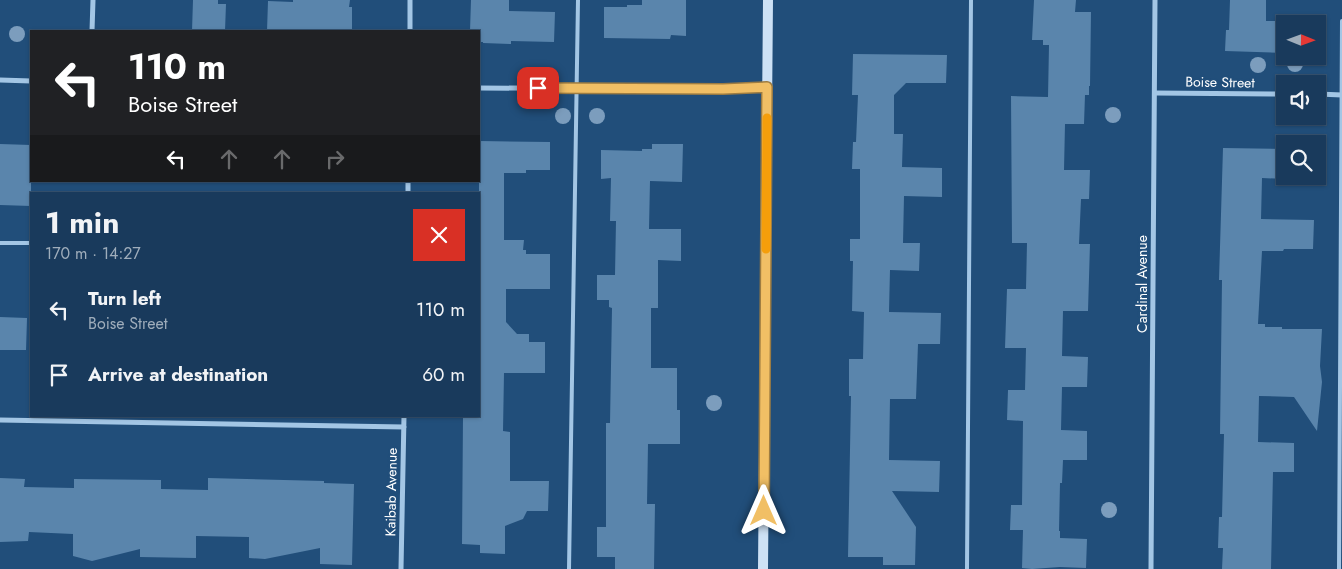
<!DOCTYPE html>
<meta charset="utf-8">
<style>
body{margin:0;font-family:Jost,sans-serif;background:#264565;color:#f1f3f6;height:100vh;display:flex;flex-direction:column;font-size:19px;white-space:nowrap}
*{box-sizing:border-box;margin:0}
p{font-size:16px;color:#9fadbb}
.icon{flex:none;width:28px;height:28px;fill:none;stroke:currentColor;stroke-width:2;stroke-linecap:round;stroke-linejoin:round}
.map{position:relative;flex:1;overflow:hidden}
.side{position:absolute;left:30px;top:192px;width:450px;height:225px;display:flex;flex-direction:column;background:#193a5c;border-radius:0px;box-shadow:0 1px 4px #0004,0 0 0 1px #375472}
.side>*{flex:none}
.banner{position:absolute;left:30px;top:30px;width:450px;height:152px;border-radius:0px;box-shadow:0 1px 4px #0004,0 0 0 1px #375472;background:#202124;color:#fff;overflow:hidden}
.needle{width:32px;rotate:91deg}
.fabs{position:absolute;left:1276px;top:15px;display:grid;gap:10px}
.fabs a{display:grid;place-items:center;width:50px;height:50px;border-radius:0px;background:#193a5c;box-shadow:0 1px 4px #0004,0 0 0 1px #375472;font-size:25px}
.pin{position:absolute;display:grid;place-items:center;width:42px;height:42px;color:#fff;margin:-21px;border-radius:10px;box-shadow:0 2px 8px #0006}
.me{position:absolute;width:55px;margin:-28px;rotate:0deg;stroke-linejoin:round;filter:drop-shadow(0 0 4px #0008)}
.turn{display:flex;align-items:center;gap:18px;height:105px;padding:0 15px;font-size:22px}
.turn .icon{width:65px;height:65px;stroke-width:2.5}
.turn b{display:block;font-size:35px;line-height:42px}
.lanes{display:flex;align-items:center;height:48px;padding:0 15px;background:#0003;justify-content:center;gap:25px;direction:ltr}
.lanes .off{opacity:.35}
.round{display:grid;place-items:center;flex:none;width:52px;height:52px;border-radius:0px;background:#264565}
.summary{display:flex;align-items:center;justify-content:space-between;height:85px;padding:0 15px}
h1{font-size:30px;font-weight:700;line-height:38px}
ul{padding:0;list-style:none}
li{display:flex;align-items:center;gap:15px;height:65px;padding:0 15px}
li div{flex:1}
li b{display:block;font-size:19px}
li em{font-style:normal}
.map>svg:first-child{display:block}
.building{fill:#5a85ac}
.lines{fill:none;stroke-linecap:round;stroke-linejoin:round}
.lane{stroke:#a3c6e5;stroke-width:4}
.street{stroke:#a3c6e5;stroke-width:5}
.secondary{stroke:#cde1f5;stroke-width:10}
.tree{fill:#7c9dbd}
.route-casing{stroke:#9d7c42;stroke-width:12}
.route{stroke:#f1bf65;stroke-width:9}
.slow{stroke:#f59e0b;stroke-width:9}
.labels{text-anchor:middle;stroke-width:4.5;stroke-linejoin:round;paint-order:stroke}
.street-label{font-size:14px;fill:#fff;stroke:#214e7a}
</style>
<div class="map">
<svg width="1342" height="569" viewBox="0 0 1342 569">
<rect width="100%" height="100%" fill="#214e7a"/>
<g class="building">
<polygon points="193,0 218,0 218,4 226,4 225,31 192,31"/>
<polygon points="293,0 350,0 349,7 352,7 352,31 267,31 268,1 293,2"/>
<polygon points="471,0 509,0 509,11 555,12 554,42 511,41 511,44 483,43 483,42 479,42 479,31 470,31"/>
<polygon points="642,0 686,0 686,36 671,35 670,39 604,38 604,7 627,7 627,5 642,5"/>
<polygon points="1034,0 1076,0 1075,12 1091,12 1090,86 1089,86 1089,95 1085,95 1084,124 1065,124 1064,170 1090,170 1089,199 1081,199 1079,244 1090,244 1088,311 1063,311 1062,356 1088,357 1087,387 1062,387 1061,430 1087,431 1087,460 1063,460 1062,483 1060,483 1059,531 1060,531 1060,538 1087,539 1086,568 1060,567 1032,569 1022,568 1023,530 1010,530 1011,505 1022,505 1023,421 1007,420 1008,390 1025,390 1026,348 1005,348 1007,289 1026,289 1027,243 1012,243 1011,96 1048,97 1049,45 1043,45 1043,40 1032,40"/>
<polygon points="1230,0 1266,0 1266,21 1285,21 1285,53 1225,51 1226,30 1229,30"/>
<polygon points="853,54 947,55 946,83 906,83 894,95 894,134 903,134 902,167 942,168 942,197 904,196 903,243 920,243 919,271 890,270 889,312 941,313 940,344 918,344 916,399 890,399 889,460 940,461 939,492 892,491 916,527 915,565 883,565 883,557 848,557 851,396 849,396 849,359 863,359 864,312 852,311 853,261 850,261 850,239 860,239 860,169 852,169 853,142 856,142 858,95 852,95"/>
<polygon points="479,141 550,142 550,170 526,170 526,173 504,173 504,240 524,240 523,250 526,250 526,254 550,254 550,289 506,289 506,322 517,334 529,334 529,342 545,342 545,373 504,373 503,431 510,432 510,481 549,481 548,511 527,511 523,519 505,526 505,554 480,553 480,545 462,544 463,416 479,416"/>
<polygon points="0,144 31,145 31,206 0,205"/>
<polygon points="652,144 683,144 682,182 650,181 649,229 681,229 681,261 658,260 658,308 651,308 651,368 677,368 677,410 680,410 680,444 648,444 647,504 655,504 654,569 615,569 615,557 597,557 597,527 606,527 606,423 610,423 612,308 609,307 609,300 597,300 597,275 615,275 616,221 610,221 611,178 601,179 601,150 642,151 642,149 652,149"/>
<polygon points="1223,148 1285,149 1285,179 1262,178 1261,219 1314,220 1313,249 1284,249 1283,251 1262,251 1258,324 1265,324 1265,327 1282,327 1282,329 1322,329 1320,366 1322,382 1317,431 1294,397 1259,396 1258,442 1294,443 1294,472 1273,472 1271,569 1222,569 1223,548 1218,548 1219,517 1222,517 1224,434 1220,434 1222,280 1219,280"/>
<polygon points="0,317 27,318 26,350 0,350"/>
<polygon points="0,478 25,479 24,487 74,488 74,479 161,480 161,489 208,490 208,478 324,481 324,483 354,484 352,565 320,564 320,548 265,559 249,558 249,537 196,536 196,558 140,557 140,549 92,561 73,556 73,534 29,532 28,541 0,542"/>
</g>
<g class="lines">
<g class="lane">
<polyline points="0,243 31,243"/>
<polyline points="569,569 578,0"/>
<polyline points="967,569 971,0"/>
<polyline points="1339,569 1342,21"/>
</g>
<g class="street">
<polyline points="92,31 93,0"/>
<polyline points="410,31 410,0"/>
<polyline points="0,80 31,81"/>
<polyline points="479,88 723,89 767,87"/>
<polyline points="1155,93 1285,94"/>
<polyline points="1318,94 1342,95"/>
<polyline points="408,194 408,181"/>
<polyline points="0,420 404,427"/>
<polyline points="401,569 404,416"/>
<polyline points="1151,569 1155,0"/>
</g>
<polyline class="secondary" points="763,569 768,0"/>
</g>
<g class="tree">
<circle cx="17" cy="34" r="8"/>
<circle cx="1295" cy="64" r="8"/>
<circle cx="1258" cy="65" r="8"/>
<circle cx="1113" cy="115" r="8"/>
<circle cx="563" cy="116" r="8"/>
<circle cx="597" cy="116" r="8"/>
<circle cx="714" cy="403" r="8"/>
<circle cx="1109" cy="510" r="8"/>
</g>
<g class="lines">
<defs>
<polyline id="route" points="538,88 723,89 767,87 764,511"/>
</defs>
<use href="#route" class="route-casing"/>
<use href="#route" class="route"/>
<polyline class="slow" points="766,249 767,118"/>
</g>
<g class="labels">
<g class="street-label">
<text transform="translate(1220 82) rotate(1)" y="5">Boise Street</text>
<text transform="translate(1142 284) rotate(-90)" y="5">Cardinal Avenue</text>
<text transform="translate(391 492) rotate(-89)" y="5">Kaibab Avenue</text>
</g>
</g>
</svg>
<div class="fabs">
<a><svg class="needle" viewBox="-14 -14 28 28"><path d="M0-13l5 13h-10z" fill="#e53935"/><path d="M0 13l5-13h-10z" fill="#9fadbb"/></svg></a>
<a><svg class="icon" aria-label="sound" viewBox="0 0 24 24"><path d="M4 9h4l5-4v14l-5-4H4zM17 9q2 3 0 6"/></svg></a>
<a><svg class="icon" aria-label="search" viewBox="0 0 24 24"><circle cx="10" cy="10" r="6"/><path d="M15 15l6 6"/></svg></a>
</div>
<div class="pin" style="left:538px;top:88px;background:#d93025"><svg class="icon" aria-label="arrive" viewBox="0 0 24 24"><path d="M6 21V4h12l-3 4 3 4H6"/></svg></div>
<svg class="me" style="left:764px;top:511px" viewBox="-20 -20 40 40"><path d="M0-17L14 15 0 8-14 15z" fill="#f1bf65" stroke="#fff" stroke-width="4"/></svg>
<div class="banner">
<div class="turn"><svg class="icon" aria-label="left" viewBox="0 0 24 24"><path d="M17 20v-9H6M10 6l-5 5 5 5"/></svg><div><b>110 m</b>Boise Street</div></div>
<div class="lanes"><svg class="icon" aria-label="left" viewBox="0 0 24 24"><path d="M17 20v-9H6M10 6l-5 5 5 5"/></svg><svg class="icon off" aria-label="ahead" viewBox="0 0 24 24"><path d="M12 20V5M6 11l6-6 6 6"/></svg><svg class="icon off" aria-label="ahead" viewBox="0 0 24 24"><path d="M12 20V5M6 11l6-6 6 6"/></svg><svg class="icon off" aria-label="right" viewBox="0 0 24 24"><path d="M7 20v-9h11M14 6l5 5-5 5"/></svg></div>
</div>
<section class="side">
<div class="summary"><div><h1>1 min</h1><p>170 m · 14:27</p></div><a class="round" style="background:#d93025;color:#fff"><svg class="icon" aria-label="close" viewBox="0 0 24 24"><path d="M6 6l12 12M18 6L6 18"/></svg></a></div>
<ul>
<li><svg class="icon" aria-label="left" viewBox="0 0 24 24"><path d="M17 20v-9H6M10 6l-5 5 5 5"/></svg><div><b>Turn left</b><p>Boise Street</p></div><em>110 m</em></li>
<li><svg class="icon" aria-label="arrive" viewBox="0 0 24 24"><path d="M6 21V4h12l-3 4 3 4H6"/></svg><div><b>Arrive at destination</b></div><em>60 m</em></li>
</ul>
</section>
</div>
